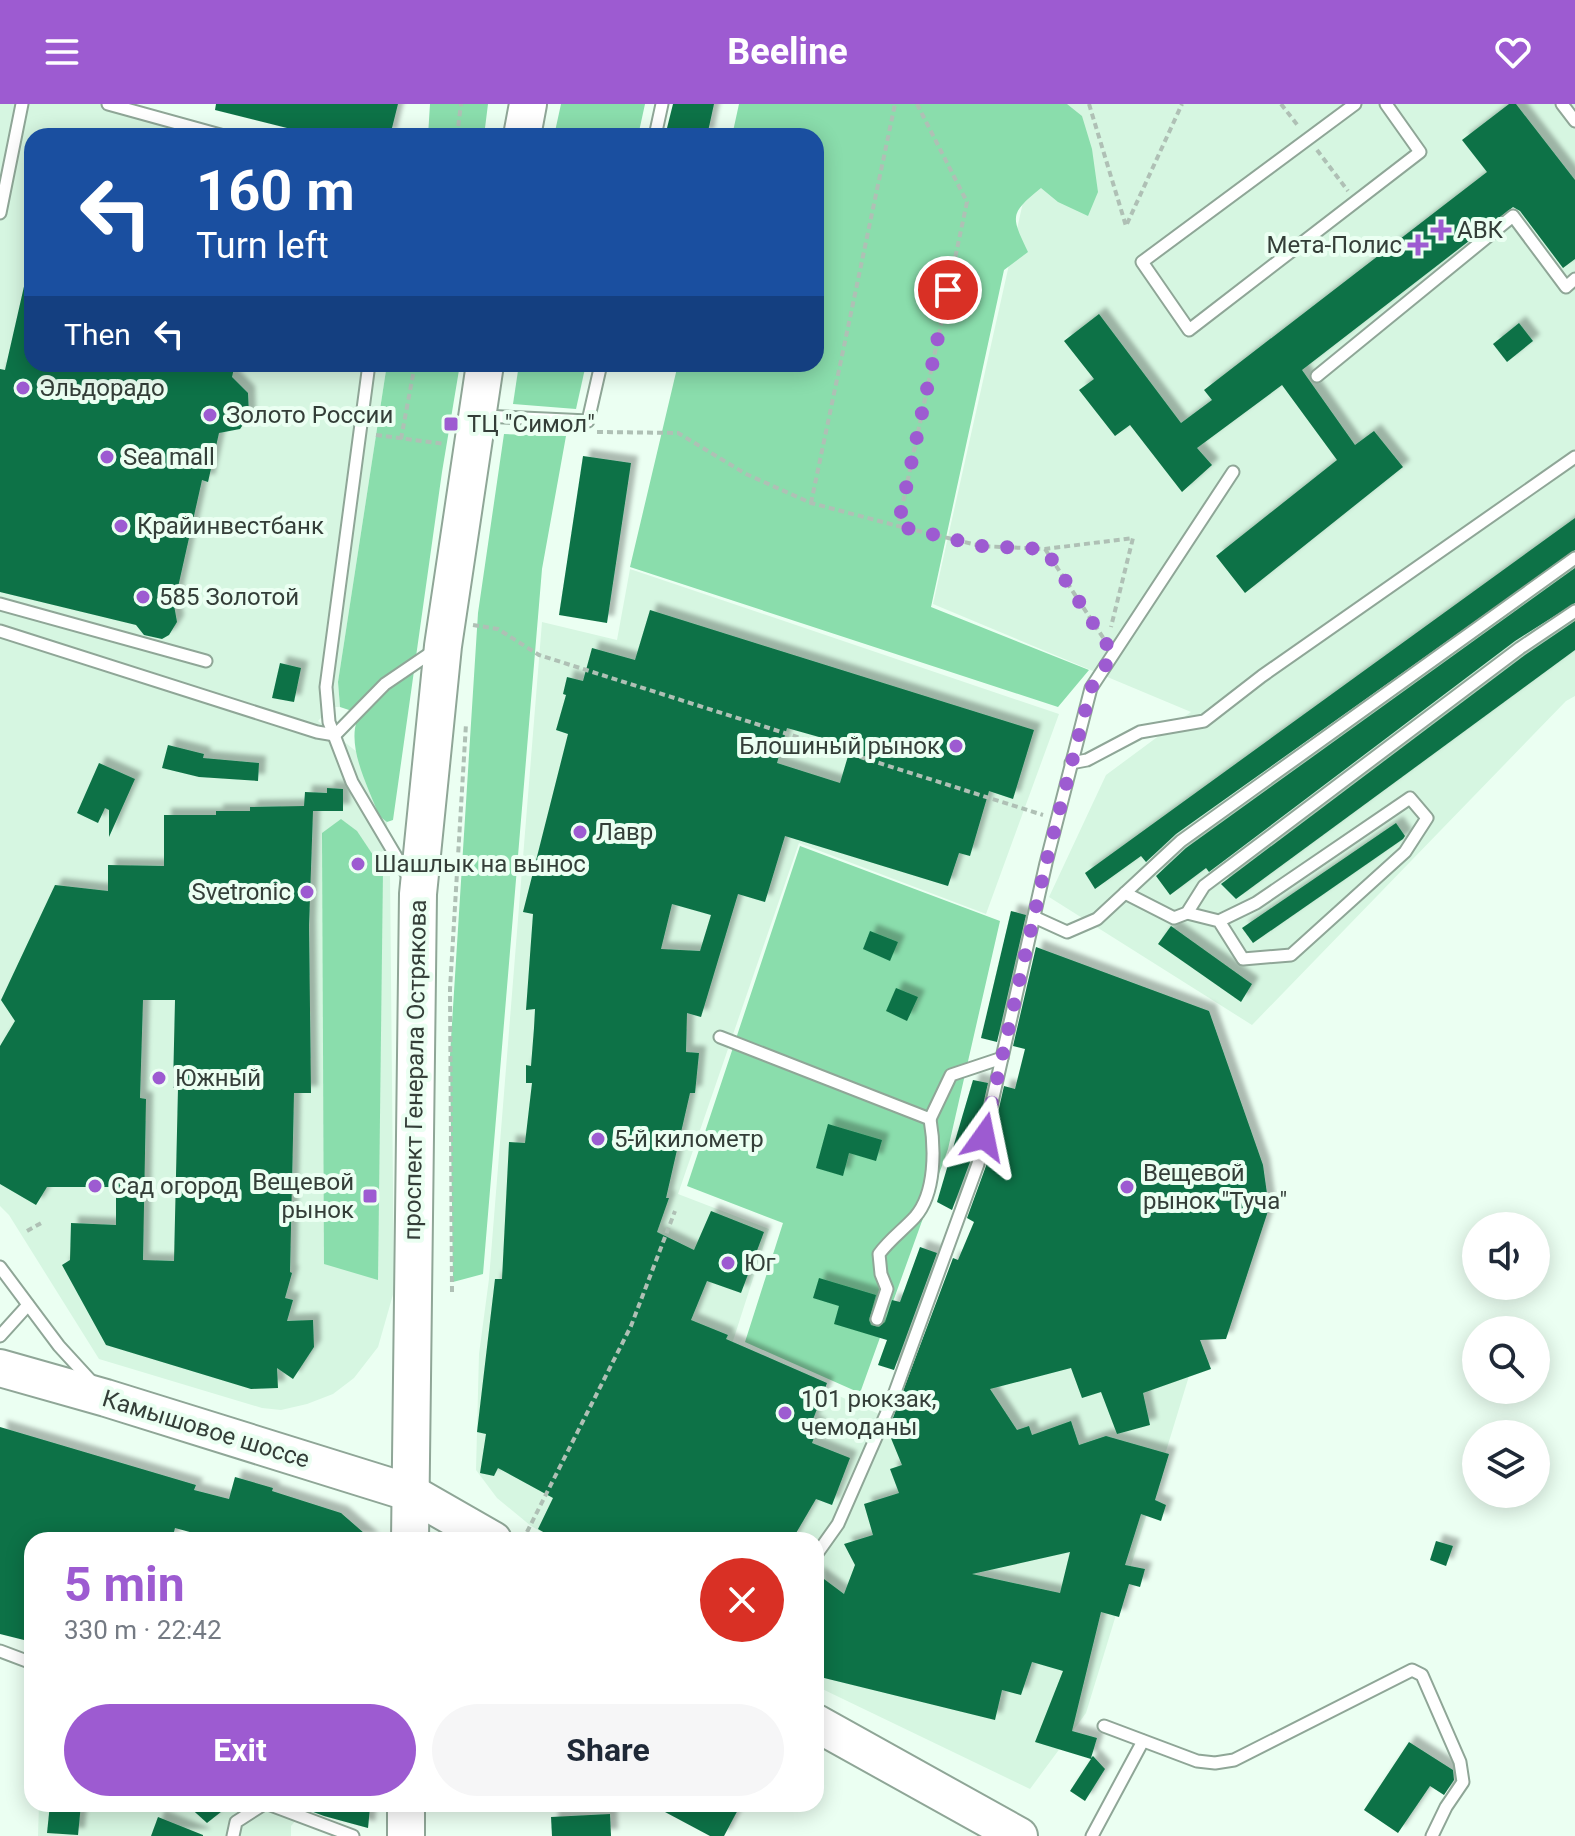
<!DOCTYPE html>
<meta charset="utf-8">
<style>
body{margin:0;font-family:Roboto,sans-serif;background:#f6f6f7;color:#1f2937;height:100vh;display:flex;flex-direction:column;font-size:30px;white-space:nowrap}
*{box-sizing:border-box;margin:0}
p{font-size:26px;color:#747a83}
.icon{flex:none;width:44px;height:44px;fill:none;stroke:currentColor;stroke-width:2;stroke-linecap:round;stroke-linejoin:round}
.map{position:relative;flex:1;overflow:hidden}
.drawer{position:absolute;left:24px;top:1428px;width:800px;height:280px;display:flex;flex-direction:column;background:#fff;border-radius:24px;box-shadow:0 4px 20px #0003}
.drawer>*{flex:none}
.guide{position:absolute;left:24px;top:24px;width:800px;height:244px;border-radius:24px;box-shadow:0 4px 20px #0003;background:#1a4fa0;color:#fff;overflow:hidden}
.tools{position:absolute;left:1462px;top:1108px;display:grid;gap:16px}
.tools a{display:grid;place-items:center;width:88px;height:88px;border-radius:50%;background:#fff;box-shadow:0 4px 20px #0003;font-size:40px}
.pin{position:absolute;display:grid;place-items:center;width:68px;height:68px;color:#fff;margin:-34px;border:4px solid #fff;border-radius:50%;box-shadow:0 2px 8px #0007}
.me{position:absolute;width:88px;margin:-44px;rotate:12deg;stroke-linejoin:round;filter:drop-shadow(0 0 6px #0008)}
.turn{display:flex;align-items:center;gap:28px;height:168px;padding:0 40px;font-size:36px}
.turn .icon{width:104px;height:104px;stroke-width:2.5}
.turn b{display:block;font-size:56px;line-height:68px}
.then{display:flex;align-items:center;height:76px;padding:0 40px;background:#0003;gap:16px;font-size:30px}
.round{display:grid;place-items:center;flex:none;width:84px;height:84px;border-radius:42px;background:#f6f6f7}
.head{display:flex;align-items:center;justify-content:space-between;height:136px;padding:0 40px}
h1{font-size:48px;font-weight:700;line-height:60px;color:#9d5bd1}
.cta{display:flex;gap:16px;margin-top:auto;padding:16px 40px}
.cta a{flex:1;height:92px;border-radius:48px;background:#9d5bd1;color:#fff;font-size:32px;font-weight:700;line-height:92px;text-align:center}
.cta a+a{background:#f6f6f7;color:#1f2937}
header{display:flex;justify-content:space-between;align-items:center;height:104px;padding:0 40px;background:#9d5bd1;color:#fff;font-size:36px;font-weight:700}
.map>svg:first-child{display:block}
.built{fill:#d6f6e1}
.green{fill:#8addac}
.building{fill:#0c7246;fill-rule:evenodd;filter:url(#shadow)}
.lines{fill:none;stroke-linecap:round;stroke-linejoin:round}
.service-casing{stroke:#8fa697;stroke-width:15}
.primary-casing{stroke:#8fa697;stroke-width:40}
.path{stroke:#afc0b5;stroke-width:4;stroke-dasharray:6 4;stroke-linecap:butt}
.service{stroke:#fff;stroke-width:11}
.primary{stroke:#fff;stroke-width:36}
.route{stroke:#9d5bd1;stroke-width:14;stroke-dasharray:0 25.2}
.poi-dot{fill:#9d5bd1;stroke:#ebfff2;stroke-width:3}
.labels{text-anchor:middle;stroke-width:8;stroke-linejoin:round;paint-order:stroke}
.poi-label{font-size:24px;fill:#343e38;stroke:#ebfff2;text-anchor:start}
.street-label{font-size:24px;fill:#343e38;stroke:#ebfff2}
</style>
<header><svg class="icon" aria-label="menu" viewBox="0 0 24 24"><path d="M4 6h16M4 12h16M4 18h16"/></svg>Beeline<svg class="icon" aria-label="heart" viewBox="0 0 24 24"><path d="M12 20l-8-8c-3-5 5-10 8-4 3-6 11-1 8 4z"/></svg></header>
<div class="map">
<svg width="1575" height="1732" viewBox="0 0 1575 1732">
<defs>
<filter id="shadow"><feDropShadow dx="7" dy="-7" stdDeviation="2" flood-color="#0004"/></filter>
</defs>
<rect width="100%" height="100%" fill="#ebfff2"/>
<g class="built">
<polygon points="0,0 127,0 254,32 32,32 32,260 387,260 338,578 340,603 331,603 318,617 357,648 379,712 387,718 390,769 394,1187 378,1243 354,1274 333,1290 307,1300 281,1306 262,1304 99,1255 9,1111 0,1102"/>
<polygon points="1045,0 1575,0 1575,592 1566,597 1252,921 1049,793 1106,671 1191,608 933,500"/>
<polygon points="630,465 1059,610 986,810 799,739 678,1090 769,1125 731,1243 892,1316 930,1301 1121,1249 1200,1236 1086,1609 1030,1685 816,1582 816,1436 556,1436 531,1422 497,1394 476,1366 479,1250 489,1175 542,518 617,536"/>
<polygon points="39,1700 370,1700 368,1724 304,1707 291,1722 291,1732 38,1732"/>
</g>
<g class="green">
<polygon points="430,0 488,0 484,32 428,32"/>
<polygon points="561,0 645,0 638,32 554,32"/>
<path d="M739,0h328l15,12 10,33 6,43 -10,24 -30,-14 -17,-14c-32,26 -30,28 -13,64l-24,18 -73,337 158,63 -31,37 -428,-140 48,-203h138v-228h-84z"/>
<path d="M387,260h73l-18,108 -49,348 -6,2 -8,-6c-10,-28 -32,-67 -22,-96l-5,-9 -12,-4 -2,-25z"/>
<polygon points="519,260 586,260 576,305 513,300"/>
<polygon points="504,330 566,332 542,465 483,1170 453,1178 450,951 478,509"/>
<polygon points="341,715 357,727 383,766 378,1176 324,1160 322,729"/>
<polygon points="800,742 1000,817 948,1045 860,1289 745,1238 783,1119 687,1082"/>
</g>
<g class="building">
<polygon points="216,0 398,0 390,32 319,32 215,6"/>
<polygon points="673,0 714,0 707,32 665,32"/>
<polygon points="1509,0 1516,0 1575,76 1575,155 1563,164 1520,107 1513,103 1302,266 1355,341 1374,327 1403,363 1245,489 1216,452 1337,356 1282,281 1197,344 1212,361 1182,388 1130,321 1115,332 1079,286 1094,275 1064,237 1099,210 1181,319 1212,296 1204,286 1487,68 1462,36"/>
<polygon points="25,178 32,178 32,260 235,260 232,273 248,289 249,312 240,325 219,329 208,378 202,376 174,501 177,518 169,531 162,535 144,531 136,521 0,488 0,265 5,266"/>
<polygon points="1519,219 1533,237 1507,258 1493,240"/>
<polygon points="583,352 631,359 607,519 559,511"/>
<polygon points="1575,414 1575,446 1176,730 1146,758 1141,752 1095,785 1085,769"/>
<polygon points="1575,464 1575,499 1515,537 1209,768 1206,764 1170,791 1156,772 1186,744"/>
<path d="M650,506l384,120 -21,69 -24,-8 -19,65 -11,-3 -11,33 -163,-50 -20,66 -27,-8 -37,123 -14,-4 -1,39 13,1 -4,40h-5l-24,105h3l-12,34 37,18 17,-39 53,21 -23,61 -34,-12 -16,39 37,15 -2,4 101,44 -15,39 7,3 -7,18 38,15 -18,47 -16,-6 -24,41h-235l-19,-11 15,-31 -55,-30 -4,8 -14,-3 6,-39 -9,-2 18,-153h7l7,-137 16,1 7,-60h-6v-18l5,1 3,-38 1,-19 -9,1 7,-96 -10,-2 45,-178 -12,-4 10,-35 -3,-1 4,-17 16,4 9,-33 43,12zM787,624l64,18 -11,37 -63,-20zM672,800l39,11 -11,36 -39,-2z"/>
<polygon points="1575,517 1575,546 1236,795 1221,780 1525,551"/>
<polygon points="280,559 301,564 294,598 272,594"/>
<polygon points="168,641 204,650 203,654 259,659 258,677 199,673 162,664"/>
<polygon points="99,659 135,675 109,733 109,706 105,704 98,719 77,709"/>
<path d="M327,684l16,1v22h-30l-4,115 2,167h-17l-4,179 2,1 -7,25 8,2 -6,21 26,-1 1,27 -21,32 -16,-11 1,20 -27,1 -145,-44 -44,-80 8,-5 1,-37 45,2v-38h-69l-11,18 -36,-21v-138l15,-25 -14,-21 54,-115 53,6v-26l56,1v-51h52v-4h34v-4l54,-1 1,-14 22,1zM143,896h32l-2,88h5l-4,173 -31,-1 3,-161 -6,-1z"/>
<polygon points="1396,719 1405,732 1403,735 1253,839 1242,824"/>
<polygon points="1011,807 1026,811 997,938 981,934"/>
<polygon points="1171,822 1252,880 1241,898 1158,840"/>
<polygon points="870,827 898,838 890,857 863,845"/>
<path d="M1036,843l173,64 54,154 6,43 -43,131 -26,1 11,29 -68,24 7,32 -33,9 -16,-42 -19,6 -11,-30 -81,21 27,41 12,-4 3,9 39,-14 8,24 27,-9 63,18 -14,46 11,5 -5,16 -20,-7 -16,51 20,4 -5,18 -11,-3 -10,33 -18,-5 -29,119 25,7 -6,20 2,-2 12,13 -20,32 -15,-10 21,-32 -56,-17 28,-71 -31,-9 -11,33 -19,-5 -7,30 -179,-44v-103l28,21 11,-29 -11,-21 29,-9 -9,-31 35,-11 -9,-24 12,-4 -14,-34 65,-173 5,2 16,-38 -7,-4 19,-52 18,-80 11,3 10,-40 -12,-3zM1070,1448l-10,41 -88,-19z"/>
<polygon points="896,884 918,893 907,917 886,907"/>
<polygon points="973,976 988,979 970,1058 952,1106 937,1098"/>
<polygon points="828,1020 882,1036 876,1057 849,1049 843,1072 816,1064"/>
<polygon points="920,1143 937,1149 894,1266 878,1261 887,1236 834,1220 839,1202 813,1194 819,1174 876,1191 869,1216 871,1221 879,1223 885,1218 892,1196 900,1198"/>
<polygon points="0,1323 196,1381 194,1386 229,1395 235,1373 273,1384 272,1387 341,1409 372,1436 219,1436 175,1424 172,1436 32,1436 32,1501 24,1536 0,1530"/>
<polygon points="1436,1437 1453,1442 1446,1462 1430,1456"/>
<polygon points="1409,1638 1453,1666 1454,1676 1444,1691 1430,1682 1398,1729 1364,1706"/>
<polygon points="50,1700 81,1700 78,1731 47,1729"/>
<polygon points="186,1700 231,1700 207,1719"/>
<polygon points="300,1700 360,1700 370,1703 368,1724 324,1712 300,1703"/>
<polygon points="650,1700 741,1700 724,1732 710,1732"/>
<polygon points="610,1710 611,1732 552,1732 551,1713"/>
<polygon points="158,1713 203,1731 203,1732 151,1732"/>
</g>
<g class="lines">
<defs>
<g id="service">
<polyline points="108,0 224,32"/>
<polyline points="1355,0 1142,158 1189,226 1420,48 1386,0"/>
<polyline points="1562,0 1575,17"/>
<polyline points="655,32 662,0"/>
<polyline points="0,109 22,0"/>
<polyline points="369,260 326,583 329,618 352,678 410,776"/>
<polyline points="1317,272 1513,112 1566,183 1575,175"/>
<polyline points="482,312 588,317 601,260"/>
<polyline points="0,500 206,557"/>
<polyline points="0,527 317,628 335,631 385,580 435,546"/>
<polyline points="1071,659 1087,656 1140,628 1204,617 1262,572 1575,353"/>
<polyline points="1125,789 1174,814 1187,809 1204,782 1520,544 1575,507"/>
<polyline points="1187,809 1219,817 1256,799 1410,694 1427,714 1405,748 1291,851 1243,855 1219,817"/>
<polyline points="1034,813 1067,828 1097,815 1181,737 1575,454"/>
<polyline points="720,933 930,1015 951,971 1002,954"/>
<polyline points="0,1163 59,1242 92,1278"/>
<path d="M877,1215l10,-30 -6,-15 -2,-20c10,-14 24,-24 36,-37 21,-24 20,-69 15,-98"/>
<polyline points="0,1232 28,1201"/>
<polyline points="816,1451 838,1420 891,1299 978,1060 1046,759 1091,584 1233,368"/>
<polyline points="0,1547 32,1559"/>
<polyline points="1104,1622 1197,1657 1215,1659 1234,1656 1412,1566 1422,1571 1460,1658 1463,1678 1446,1703 1432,1732"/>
<polyline points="268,1700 353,1732"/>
<polyline points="233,1732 236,1718 264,1700"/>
<polyline points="1092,1732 1143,1637"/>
</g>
<g id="primary">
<polyline points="522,32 528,0"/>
<polyline points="0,1264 106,1294 411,1389 493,1436"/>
<polyline points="410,1436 418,790 443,542 485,260"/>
<polyline points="816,1619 1019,1732"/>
<polyline points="406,1732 406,1700"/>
</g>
</defs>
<use href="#service" class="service-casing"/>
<use href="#primary" class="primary-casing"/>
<g class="path">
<polyline points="917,0 967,98 898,422 981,442 1045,445 1133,434 1111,523"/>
<polyline points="1089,0 1126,122 1182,0"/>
<polyline points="1281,0 1299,23"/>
<polyline points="457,32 461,0"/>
<polyline points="1317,46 1348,87"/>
<polyline points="597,328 678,329 746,370 811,399 898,422"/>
<polyline points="376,331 445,340"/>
<polyline points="401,335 415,260"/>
<polyline points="811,399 895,0"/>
<polyline points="1045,445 1104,535"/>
<polyline points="473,521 498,525 539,551 1043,711"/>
<polyline points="27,1127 43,1118"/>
<polyline points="452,1188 450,885 466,620"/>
<polyline points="527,1428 631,1222 675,1107"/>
</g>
<use href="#service" class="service"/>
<use href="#primary" class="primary"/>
</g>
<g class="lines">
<polyline class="route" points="948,186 898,422 981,442 1045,445 1113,550 1091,584 1046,759 984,1033"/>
</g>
<g class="poi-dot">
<path d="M1437 114h8v8h8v8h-8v8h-8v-8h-8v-8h8z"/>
<path d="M1414 129h8v8h8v8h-8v8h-8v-8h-8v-8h8z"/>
<circle cx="23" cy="284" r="8"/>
<circle cx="210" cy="311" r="8"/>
<rect x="443" y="312" width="16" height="16" rx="4"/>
<circle cx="107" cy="353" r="8"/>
<circle cx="121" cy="422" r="8"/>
<circle cx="143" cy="493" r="8"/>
<circle cx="956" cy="642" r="8"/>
<circle cx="580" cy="728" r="8"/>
<circle cx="358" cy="760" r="8"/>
<circle cx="307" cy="788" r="8"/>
<circle cx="159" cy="974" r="8"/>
<circle cx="598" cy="1035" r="8"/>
<circle cx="95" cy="1082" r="8"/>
<circle cx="1127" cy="1083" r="8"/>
<rect x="362" y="1084" width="16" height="16" rx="4"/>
<circle cx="728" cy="1159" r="8"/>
<circle cx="785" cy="1309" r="8"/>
</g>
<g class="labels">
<g class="poi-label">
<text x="1457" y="134">АВК</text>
<text x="1402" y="149" text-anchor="end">Мета-Полис</text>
<text x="39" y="292">Эльдорадо</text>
<text x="226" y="319">Золото России</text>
<text x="467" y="328">ТЦ "Симол"</text>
<text x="123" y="361">Sea mall</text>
<text x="137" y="430">Крайинвестбанк</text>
<text x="159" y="501">585 Золотой</text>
<text x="940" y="650" text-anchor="end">Блошиный рынок</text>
<text x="596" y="736">Лавр</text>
<text x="374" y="768">Шашлык на вынос</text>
<text x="291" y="796" text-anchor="end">Svetronic</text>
<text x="175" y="982">Южный</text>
<text x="614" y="1043">5-й километр</text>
<text x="1143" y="1077">Вещевой<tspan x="1143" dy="28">рынок "Туча"</tspan></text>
<text x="354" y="1086" text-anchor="end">Вещевой<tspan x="354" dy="28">рынок</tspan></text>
<text x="111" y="1090">Сад огород</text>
<text x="744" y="1167">Юг</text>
<text x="801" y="1303">101 рюкзак,<tspan x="801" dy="28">чемоданы</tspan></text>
</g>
<g class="street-label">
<text transform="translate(415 966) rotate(-89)" y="8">проспект Генерала Острякова</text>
<text transform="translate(206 1325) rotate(17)" y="8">Камышовое шоссе</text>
</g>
</g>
</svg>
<div class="tools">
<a><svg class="icon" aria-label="sound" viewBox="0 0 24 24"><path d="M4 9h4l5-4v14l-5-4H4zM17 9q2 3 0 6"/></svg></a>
<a><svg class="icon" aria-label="search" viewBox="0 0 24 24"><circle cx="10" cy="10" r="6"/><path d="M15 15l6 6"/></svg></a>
<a><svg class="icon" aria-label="layers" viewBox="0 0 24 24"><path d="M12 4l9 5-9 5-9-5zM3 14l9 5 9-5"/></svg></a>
</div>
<div class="pin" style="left:948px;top:186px;background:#d93025"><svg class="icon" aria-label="arrive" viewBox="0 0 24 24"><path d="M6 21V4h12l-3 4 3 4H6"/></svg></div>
<svg class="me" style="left:984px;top:1033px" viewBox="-20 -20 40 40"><path d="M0-17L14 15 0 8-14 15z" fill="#9d5bd1" stroke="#fff" stroke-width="4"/></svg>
<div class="guide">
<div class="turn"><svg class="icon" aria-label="left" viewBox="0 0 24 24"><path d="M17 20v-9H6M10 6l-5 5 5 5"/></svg><div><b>160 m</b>Turn left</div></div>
<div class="then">Then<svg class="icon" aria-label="left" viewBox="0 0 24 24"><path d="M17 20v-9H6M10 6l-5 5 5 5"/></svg></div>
</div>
<section class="drawer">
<div class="head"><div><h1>5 min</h1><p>330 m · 22:42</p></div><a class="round" style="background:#d93025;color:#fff"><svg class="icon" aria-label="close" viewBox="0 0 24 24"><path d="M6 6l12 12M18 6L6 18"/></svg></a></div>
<div class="cta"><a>Exit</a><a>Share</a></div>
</section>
</div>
